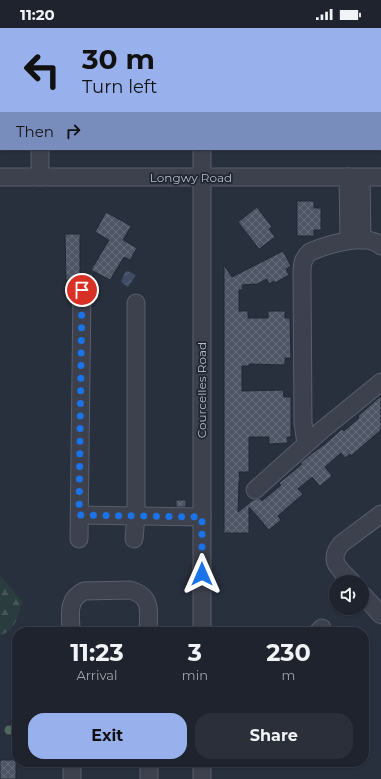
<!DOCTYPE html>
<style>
body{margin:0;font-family:Montserrat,sans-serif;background:#2b2f3a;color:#f1f3f6;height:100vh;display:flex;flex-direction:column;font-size:15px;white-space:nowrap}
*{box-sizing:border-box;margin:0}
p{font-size:13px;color:#a1a4aa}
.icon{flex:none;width:22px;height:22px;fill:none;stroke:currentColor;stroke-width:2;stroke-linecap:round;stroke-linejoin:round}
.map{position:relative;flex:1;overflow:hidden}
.drawer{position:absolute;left:12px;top:599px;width:357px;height:140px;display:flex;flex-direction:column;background:#1e232e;border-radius:16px;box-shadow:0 1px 3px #0004,0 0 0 1px #3c404a}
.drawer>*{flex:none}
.guide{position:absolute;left:0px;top:0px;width:381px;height:122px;box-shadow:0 1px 3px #0004,0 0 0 1px #3c404a;background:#98b1ed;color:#111;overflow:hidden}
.fabs{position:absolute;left:329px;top:547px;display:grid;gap:8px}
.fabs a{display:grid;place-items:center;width:40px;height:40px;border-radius:50%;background:#1e232e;box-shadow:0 1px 3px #0004,0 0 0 1px #3c404a;font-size:20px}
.pin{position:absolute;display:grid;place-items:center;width:34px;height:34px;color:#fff;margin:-17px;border:2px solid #fff;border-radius:50%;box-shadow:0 1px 4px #0007}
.me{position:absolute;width:44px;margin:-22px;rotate:0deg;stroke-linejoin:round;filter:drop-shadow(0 0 3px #0008)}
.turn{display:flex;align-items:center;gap:14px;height:84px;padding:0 16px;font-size:18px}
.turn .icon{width:52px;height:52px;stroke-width:2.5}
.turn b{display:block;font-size:28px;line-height:34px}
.then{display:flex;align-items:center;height:38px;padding:0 16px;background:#0003;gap:8px;font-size:15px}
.eta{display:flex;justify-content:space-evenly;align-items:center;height:68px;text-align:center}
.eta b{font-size:24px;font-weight:700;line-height:28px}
.button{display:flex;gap:8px;margin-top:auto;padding:8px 16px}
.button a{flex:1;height:46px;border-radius:16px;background:#98b1ed;color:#111;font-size:16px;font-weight:700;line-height:46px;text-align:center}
.button a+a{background:#2b2f3a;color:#f1f3f6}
.status{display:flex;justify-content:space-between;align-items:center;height:28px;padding:0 20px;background:#1e232e;direction:ltr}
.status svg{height:11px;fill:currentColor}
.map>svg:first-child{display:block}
.forest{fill:url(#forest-firs)}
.water{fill:url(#water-waves)}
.building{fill:url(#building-cross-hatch);stroke:#222834}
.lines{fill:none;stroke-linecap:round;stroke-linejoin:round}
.minor-casing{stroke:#595f6b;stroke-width:19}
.minor{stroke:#3c414d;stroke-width:17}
.tree{fill:#516860}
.route{stroke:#1a73e8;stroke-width:7;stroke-dasharray:0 12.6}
.labels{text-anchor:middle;stroke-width:3.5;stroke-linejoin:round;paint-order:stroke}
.street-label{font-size:12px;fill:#b8bdc8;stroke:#202632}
</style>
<div class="status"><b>11:20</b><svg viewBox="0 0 49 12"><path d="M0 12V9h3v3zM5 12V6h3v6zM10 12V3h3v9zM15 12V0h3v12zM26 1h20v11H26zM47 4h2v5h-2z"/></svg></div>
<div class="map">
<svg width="381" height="751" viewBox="0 0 381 751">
<defs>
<pattern id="forest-firs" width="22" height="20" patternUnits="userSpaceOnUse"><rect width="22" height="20" fill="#2b3c3f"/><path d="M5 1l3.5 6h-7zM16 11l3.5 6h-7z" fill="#485659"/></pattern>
<pattern id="water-waves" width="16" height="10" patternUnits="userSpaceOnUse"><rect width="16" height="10" fill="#404b64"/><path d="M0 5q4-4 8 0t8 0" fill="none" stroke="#5a6379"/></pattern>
<pattern id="building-cross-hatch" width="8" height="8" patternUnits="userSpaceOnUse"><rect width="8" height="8" fill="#4e5665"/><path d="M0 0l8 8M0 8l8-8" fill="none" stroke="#656c7a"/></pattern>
</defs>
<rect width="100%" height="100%" fill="#282f3d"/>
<path class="forest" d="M0,547l12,14 10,13c-3,13 -8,30 -22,33z"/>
<polygon class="water" points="128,243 136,247 128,259 121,254 125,244"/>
<g class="building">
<polygon points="297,173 314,173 314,180 321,180 321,202 314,202 314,208 297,208"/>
<polygon points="257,179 272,199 269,201 275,209 259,221 238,194"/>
<polygon points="106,184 131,198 123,212 137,220 130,232 124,229 110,252 91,242 109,212 95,204"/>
<polygon points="65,206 80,206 80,252 66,252"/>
<polygon points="283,223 291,238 286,241 289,247 275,255 274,253 269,256 267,251 257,256 242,257 243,262 239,262 239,283 248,283 248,290 268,290 268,283 285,283 285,290 290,290 291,330 285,330 285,337 249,336 249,338 242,338 242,363 283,362 284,369 291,369 291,409 287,409 288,415 269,416 269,409 249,409 249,444 239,444 240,453 239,453 238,484 253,472 260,470 262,473 281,457 279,455 302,436 300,435 311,426 325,416 342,401 344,403 359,390 358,388 381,368 381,402 351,428 350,426 345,430 341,425 325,439 332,448 320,458 312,449 298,461 303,466 278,488 281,492 269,502 249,479 249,505 224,505 224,237 232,249"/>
<rect x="176" y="472" width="10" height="7"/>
<rect x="0" y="732" width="16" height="19"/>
</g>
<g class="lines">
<defs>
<g id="minor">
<polyline points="40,1 40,0"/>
<polyline points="203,1 203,0"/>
<polyline points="0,149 381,149"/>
<polyline points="40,149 40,121"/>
<polyline points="348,149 349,212"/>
<polyline points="361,150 362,212"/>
<path d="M306,416l-3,-21 -1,-151c0,-8 1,-14 8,-20 16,-7 57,-20 71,-6"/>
<polyline points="255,462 322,402 381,354"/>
<polyline points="79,487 202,489"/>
<polyline points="79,511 82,262"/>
<polyline points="134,511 136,488 136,275"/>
<path d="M352,554c-12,-13 -25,-20 -11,-38l40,-30"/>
<polyline points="362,566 381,587"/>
<path d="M71,604c0,-17 -5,-32 13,-41l46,-1c24,7 18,22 18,42"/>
<polyline points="202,604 202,121"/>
<polyline points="318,604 322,600"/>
<polyline points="72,734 72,751"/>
<polyline points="149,734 149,751"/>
<polyline points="202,751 202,734"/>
</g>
</defs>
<use href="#minor" class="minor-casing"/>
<use href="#minor" class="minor"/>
</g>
<circle class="tree" cx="9" cy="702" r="4.5"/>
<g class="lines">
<polyline class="route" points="82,262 79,487 202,489 202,546"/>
</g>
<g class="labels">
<g class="street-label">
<text x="191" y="154">Longwy Road</text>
<text transform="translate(202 362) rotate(-90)" y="4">Courcelles Road</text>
</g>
</g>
</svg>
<div class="fabs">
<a><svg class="icon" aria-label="sound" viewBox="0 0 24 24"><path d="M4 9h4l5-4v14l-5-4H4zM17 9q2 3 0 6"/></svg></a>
</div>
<div class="pin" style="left:82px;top:262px;background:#d93025"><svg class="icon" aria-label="arrive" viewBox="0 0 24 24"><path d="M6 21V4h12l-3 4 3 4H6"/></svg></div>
<svg class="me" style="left:202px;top:546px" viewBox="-20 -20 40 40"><path d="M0-17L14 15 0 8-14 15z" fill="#1a73e8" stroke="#fff" stroke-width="4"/></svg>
<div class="guide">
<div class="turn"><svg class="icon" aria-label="left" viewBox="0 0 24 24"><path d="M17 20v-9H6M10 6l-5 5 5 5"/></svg><div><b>30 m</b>Turn left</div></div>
<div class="then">Then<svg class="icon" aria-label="right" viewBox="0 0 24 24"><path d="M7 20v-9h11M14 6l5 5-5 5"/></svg></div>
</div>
<section class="drawer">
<div class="eta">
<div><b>11:23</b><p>Arrival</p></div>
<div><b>3</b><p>min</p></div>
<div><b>230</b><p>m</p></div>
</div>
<div class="button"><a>Exit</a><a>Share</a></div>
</section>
</div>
